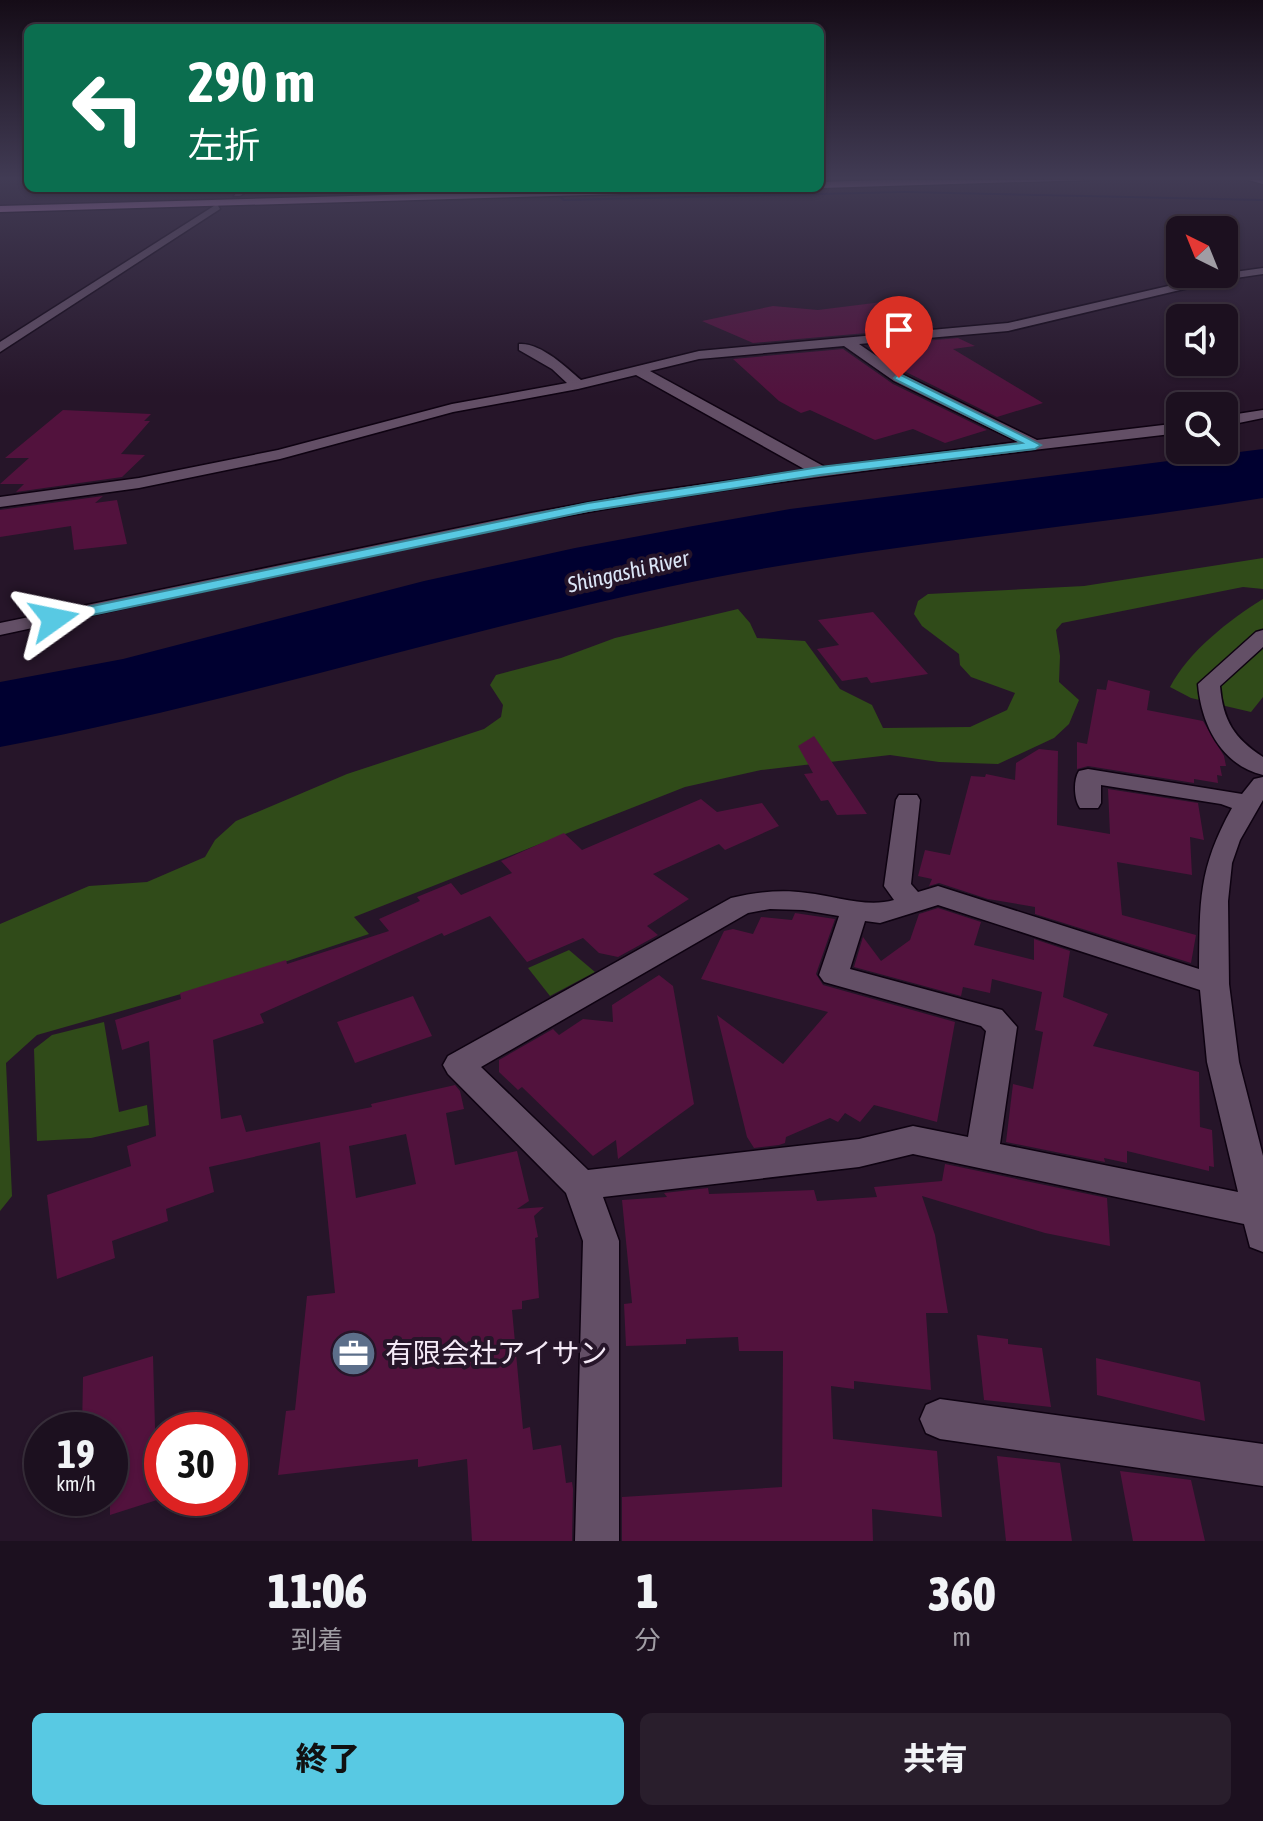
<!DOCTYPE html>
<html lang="ja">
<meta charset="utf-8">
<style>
body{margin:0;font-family:"Asap Condensed","Noto Sans JP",sans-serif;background:#291e2c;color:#f1f3f6;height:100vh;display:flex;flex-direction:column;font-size:30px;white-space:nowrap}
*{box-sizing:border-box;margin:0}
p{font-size:26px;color:#a09da4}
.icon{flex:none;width:44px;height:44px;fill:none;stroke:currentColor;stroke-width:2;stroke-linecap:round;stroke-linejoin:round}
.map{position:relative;height:1541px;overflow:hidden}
.side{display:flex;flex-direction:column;background:#1c101f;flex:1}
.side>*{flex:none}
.top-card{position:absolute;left:24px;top:24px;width:800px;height:168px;border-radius:12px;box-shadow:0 2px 6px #0004,0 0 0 2px #3a303d;background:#0b6e4f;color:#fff;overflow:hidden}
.needle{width:52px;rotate:317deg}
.buttons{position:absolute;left:1166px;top:216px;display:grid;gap:16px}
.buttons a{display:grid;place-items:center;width:72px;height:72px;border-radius:12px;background:#1c101f;box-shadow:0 2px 6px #0004,0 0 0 2px #3a303d;font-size:40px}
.speed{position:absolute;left:24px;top:1412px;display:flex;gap:16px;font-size:40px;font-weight:700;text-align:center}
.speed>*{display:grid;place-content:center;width:104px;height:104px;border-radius:50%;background:#1c101f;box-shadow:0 2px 6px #0004,0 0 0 2px #3a303d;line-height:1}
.speed small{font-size:20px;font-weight:400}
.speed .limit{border:12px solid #d22;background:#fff;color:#111}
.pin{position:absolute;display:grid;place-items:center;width:68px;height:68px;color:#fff;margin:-82px -34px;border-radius:50% 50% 50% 0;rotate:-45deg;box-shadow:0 0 8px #0007}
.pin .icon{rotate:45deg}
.me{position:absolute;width:88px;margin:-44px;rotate:78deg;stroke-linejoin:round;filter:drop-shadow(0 0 6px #0008)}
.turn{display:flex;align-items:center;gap:28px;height:168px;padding:0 32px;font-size:36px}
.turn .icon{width:104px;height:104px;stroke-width:2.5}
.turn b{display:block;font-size:56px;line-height:68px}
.eta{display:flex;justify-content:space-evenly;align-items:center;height:136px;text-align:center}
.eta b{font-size:48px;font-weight:800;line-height:56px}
.cta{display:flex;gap:16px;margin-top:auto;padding:16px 32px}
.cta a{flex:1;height:92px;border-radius:12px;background:#58c9e3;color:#111;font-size:32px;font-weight:800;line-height:92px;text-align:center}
.cta a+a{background:#291e2c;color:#f1f3f6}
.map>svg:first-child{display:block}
.green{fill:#304b19}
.water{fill:#000030}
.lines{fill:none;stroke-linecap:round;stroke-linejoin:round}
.stream{fill:#000030;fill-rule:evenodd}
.building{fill:#52123d;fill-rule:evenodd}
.minor-casing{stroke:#0e0211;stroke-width:3}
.highway-casing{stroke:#0e0211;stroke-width:3}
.minor{fill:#634f66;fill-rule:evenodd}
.highway{fill:#de96db;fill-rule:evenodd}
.route{fill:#58c9e3;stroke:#398394;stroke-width:2}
.labels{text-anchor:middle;stroke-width:8;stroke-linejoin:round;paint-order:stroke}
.far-water-label{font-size:22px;font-style:italic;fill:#dbe5f7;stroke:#261529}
.near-poi-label{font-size:28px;fill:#f4e9f6;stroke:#261529;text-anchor:start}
</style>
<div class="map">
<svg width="1263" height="1541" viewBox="0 0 1263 1541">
<rect width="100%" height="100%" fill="#261529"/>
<g class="green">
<polygon points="1263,558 1263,589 1243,587 1062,623 1056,630 1060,656 1059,682 1079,700 1069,724 1054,738 998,764 939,762 890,755 761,770 685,787 354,917 369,934 230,980 37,1035 6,1063 12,1196 0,1211 0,924 89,886 147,882 205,857 215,840 236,821 347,774 484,729 501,717 503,705 490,685 496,675 561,658 615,638 738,609 750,623 757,638 805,641 840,689 872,705 883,728 970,727 1007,710 1015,693 971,677 960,665 959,654 922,626 914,614 918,601 928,594 1084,586"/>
<path d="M1263,599v98l-12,15 -60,-14 -21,-11c19,-36 59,-67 93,-88z"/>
<polygon points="569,950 595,972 550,996 528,968"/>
<polygon points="104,1022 119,1112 147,1105 149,1125 91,1138 37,1141 34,1049 52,1035"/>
</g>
<path class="water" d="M1263,449v49c-198,32 -399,47 -595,89 -224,48 -443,118 -668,160v-65l123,-23 301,-78 151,-33 118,-22 97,-17z"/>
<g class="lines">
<polygon class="stream" points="905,191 1263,199 1263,201 905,193 563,201 559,197 562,196 564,199"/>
</g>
<g class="building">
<polygon points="882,302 934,327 753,343 702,321 773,306 818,310"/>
<polygon points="958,338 975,346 953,349 1043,403 997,417 906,372 868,346"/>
<polygon points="843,349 893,384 987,430 945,443 913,429 875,440 810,410 801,413 779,401 733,359"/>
<polygon points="63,410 151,414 144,421 150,421 121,454 145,455 122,477 16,492 24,484 0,484 29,458 5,458"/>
<polygon points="103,496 95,503 117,500 127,544 74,550 71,526 0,537 0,510"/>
<polygon points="873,612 928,674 871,683 867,677 842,681 817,649 839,645 818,620"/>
<polygon points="1108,680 1150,691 1147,710 1203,721 1224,756 1226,766 1220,766 1222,776 1217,775 1218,783 1194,779 1194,783 1088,766 1077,769 1077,742 1087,744 1097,689 1106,690"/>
<polygon points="814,736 855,796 867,814 837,815 828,800 821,801 804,774 813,773 798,746"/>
<polygon points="1039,749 1058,751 1057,825 1110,834 1108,789 1198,803 1204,840 1190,837 1192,875 1117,862 1122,915 1196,935 1191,963 1035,914 1035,907 988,899 939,883 929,886 932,879 918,876 925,850 950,855 971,776 985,777 986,774 1015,780 1016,763"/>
<path d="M701,799l16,13 45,-9 17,23 -54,24 -6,-6 -66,30 36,25 -42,27 11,9 -40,22 -19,-4 -16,-15 -56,24 -37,-46 -46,20 -2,-3 -182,81 4,9 -51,17 8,79 20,-4 5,17 126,-25 -1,-3 84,-19 5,6 4,18 -18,4 9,52 62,-14 12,50 -12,8 27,-2 -10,9 4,21 -3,1 4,60 -17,3v8l-10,1 11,119 7,-2 3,23 28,-5 5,38 6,-1 1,7 -1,52h-100l-5,-82 -49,8v-8l-140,16 8,-64 9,-1 12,-114 28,-3 -15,-151 -111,25 5,25 -48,17 2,12 -56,20 3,17 -58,21 -10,-84 84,-29 -4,-20 29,-10 -7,-95 -27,9 -7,-30 66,-21 -1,-6 106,-33 1,4 102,-33 -10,-12 41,-18 -3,-4 34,-14 10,12 51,-22 -11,-12 63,-28 18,17zM406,1134l10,50 -60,14 -7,-52z"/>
<polygon points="938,908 981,922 974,945 1034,960 1034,939 1070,951 1063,997 1108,1014 1093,1046 1199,1072 1200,1127 1212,1130 1214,1167 1209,1166 1209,1171 1127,1151 1127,1163 1104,1158 1105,1162 1006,1142 1013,1084 1033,1089 1043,1032 1035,1030 1042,992 992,979 990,993 963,987 961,996 854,967 863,937 881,961 910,940 919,914"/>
<polygon points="795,913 835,919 816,974 823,985 955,1022 937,1122 874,1105 860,1122 845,1113 838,1122 830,1118 786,1137 785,1143 779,1145 754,1148 747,1137 717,1015 783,1064 828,1012 701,979 724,931 733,929 753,934 761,917 792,920"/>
<polygon points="659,975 673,986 694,1104 618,1159 616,1140 593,1156 522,1087 518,1090 499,1072 499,1060 553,1029 559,1035 583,1019 613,1022 612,1005"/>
<polygon points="413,996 432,1036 355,1063 337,1022"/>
<polygon points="945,1164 1107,1198 1110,1246 1045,1233 922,1196 935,1235 948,1313 926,1313 931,1390 854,1381 854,1389 831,1386 833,1439 937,1451 942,1517 872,1509 873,1541 622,1541 622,1497 782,1487 783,1351 739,1351 738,1337 686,1339 686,1344 626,1346 624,1304 632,1303 622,1200 667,1197 664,1193 708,1188 709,1194 814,1190 817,1201 877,1197 874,1187 942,1181"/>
<polygon points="977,1335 1008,1339 1008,1344 1042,1348 1051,1407 984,1400"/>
<polygon points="153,1356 157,1500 110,1515 110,1430 82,1430 83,1377"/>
<polygon points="1096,1358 1200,1382 1205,1421 1097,1395"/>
<polygon points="997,1456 1060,1463 1072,1541 1006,1541"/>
<polygon points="1120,1471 1191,1480 1205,1541 1133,1541"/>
</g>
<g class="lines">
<defs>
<g id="minor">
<polygon points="240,188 251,188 240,196 234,196"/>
<polygon points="217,204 220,209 0,352 0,342"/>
<path d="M1263,268v6l-41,6 -214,51 -149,13 45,31 133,65 143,-17v10c-180,21 -361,41 -540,70 -215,36 -427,87 -640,132v-12l531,-110 110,-20 165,-23 -170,-95 -58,14 -125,23 -173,47 -141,29 -139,19v-10l139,-19 139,-28 174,-46 115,-21 -15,-14 -33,-19v-6c21,-2 47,23 62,36l118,-29 309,-28 212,-49zM844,346l50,35 124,61 -193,25 -175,-96 49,-12z"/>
<polygon points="1263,410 1263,418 1224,426 1224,416"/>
<path d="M1263,630v17l-43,39c3,35 14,52 43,71v18c-42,-10 -62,-51 -65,-91l58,-52z"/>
<path d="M1088,769l154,25 12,-15 9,-2v23l-23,40 -8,23 -4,38 1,83 10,78 24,94v96l-13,-5 -6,-23 -331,-70 -54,13 -256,30 16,44v300h-44l8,-300 -17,-48 -118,-119 -5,-9 5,-9 283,-158c25,-6 51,-9 76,-5 28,3 60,15 87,7l-10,-14 12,-86 3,-5h18l3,5 -9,84 7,8 20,-6 261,83c1,-68 -1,-100 33,-161l-11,-4 -120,-19v18l-3,5h-18c-6,-8 -7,-28 -1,-37zM938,905l262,85 7,72 31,130 -238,-48 17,-117 -15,-17 -152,-41 15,-48 15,2zM770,909l33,1 36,6 -20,59 5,7 157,44 5,5 -18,106 -55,-11 -54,13 -271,31 -107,-103 267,-154z"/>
<polygon points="940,1399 1263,1444 1263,1486 940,1439 926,1433 920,1419 926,1405"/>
</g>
<g id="highway">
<polygon points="884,180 1089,180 820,188 820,182"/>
<polygon points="1249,180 1263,180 1263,184"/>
<polygon points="630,188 730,188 725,191 0,212 0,206"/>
</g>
</defs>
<use href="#minor" class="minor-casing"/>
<use href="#highway" class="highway-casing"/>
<use href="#minor" class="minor"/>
<use href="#highway" class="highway"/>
</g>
<linearGradient id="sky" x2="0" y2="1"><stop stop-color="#150c17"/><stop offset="0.45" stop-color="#413b54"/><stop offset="1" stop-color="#413b54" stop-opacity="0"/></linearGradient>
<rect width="1263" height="396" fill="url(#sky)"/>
<polygon class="route" points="899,374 1041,445 1035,449 820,475 588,511 54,623 47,619 54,614 588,503 820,467 1022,443 896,380 894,378"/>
<defs>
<symbol id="office-disc" viewBox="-11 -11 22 22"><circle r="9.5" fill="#5c6f8a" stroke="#261529"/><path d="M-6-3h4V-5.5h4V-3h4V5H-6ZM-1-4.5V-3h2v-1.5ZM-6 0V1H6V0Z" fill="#fff"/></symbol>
</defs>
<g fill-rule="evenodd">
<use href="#office-disc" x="328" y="1328" width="51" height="51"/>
</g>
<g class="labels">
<g class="far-water-label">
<text transform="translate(628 571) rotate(-13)" y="8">Shingashi River</text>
</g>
<g class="near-poi-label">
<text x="385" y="1363">有限会社アイサン</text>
</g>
</g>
</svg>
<div class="buttons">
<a><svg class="needle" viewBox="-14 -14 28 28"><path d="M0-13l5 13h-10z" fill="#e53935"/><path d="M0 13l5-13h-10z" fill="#a09da4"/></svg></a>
<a><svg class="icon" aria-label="sound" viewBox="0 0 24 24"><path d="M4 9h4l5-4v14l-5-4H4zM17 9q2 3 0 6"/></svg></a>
<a><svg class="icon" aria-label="search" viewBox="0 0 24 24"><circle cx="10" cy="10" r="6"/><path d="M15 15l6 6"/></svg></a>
</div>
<div class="speed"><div>19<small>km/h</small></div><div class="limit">30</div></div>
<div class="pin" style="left:899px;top:378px;background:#d93025"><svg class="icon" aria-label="arrive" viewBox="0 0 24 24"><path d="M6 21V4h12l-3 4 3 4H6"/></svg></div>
<svg class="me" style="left:54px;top:619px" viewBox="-20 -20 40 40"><path d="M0-17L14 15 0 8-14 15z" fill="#58c9e3" stroke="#fff" stroke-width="4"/></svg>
<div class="top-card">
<div class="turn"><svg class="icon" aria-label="left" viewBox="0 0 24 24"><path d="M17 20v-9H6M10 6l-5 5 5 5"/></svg><div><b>290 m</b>左折</div></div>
</div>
</div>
<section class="side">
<div class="eta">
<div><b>11:06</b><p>到着</p></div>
<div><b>1</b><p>分</p></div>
<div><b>360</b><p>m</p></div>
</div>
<div class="cta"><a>終了</a><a>共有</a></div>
</section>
